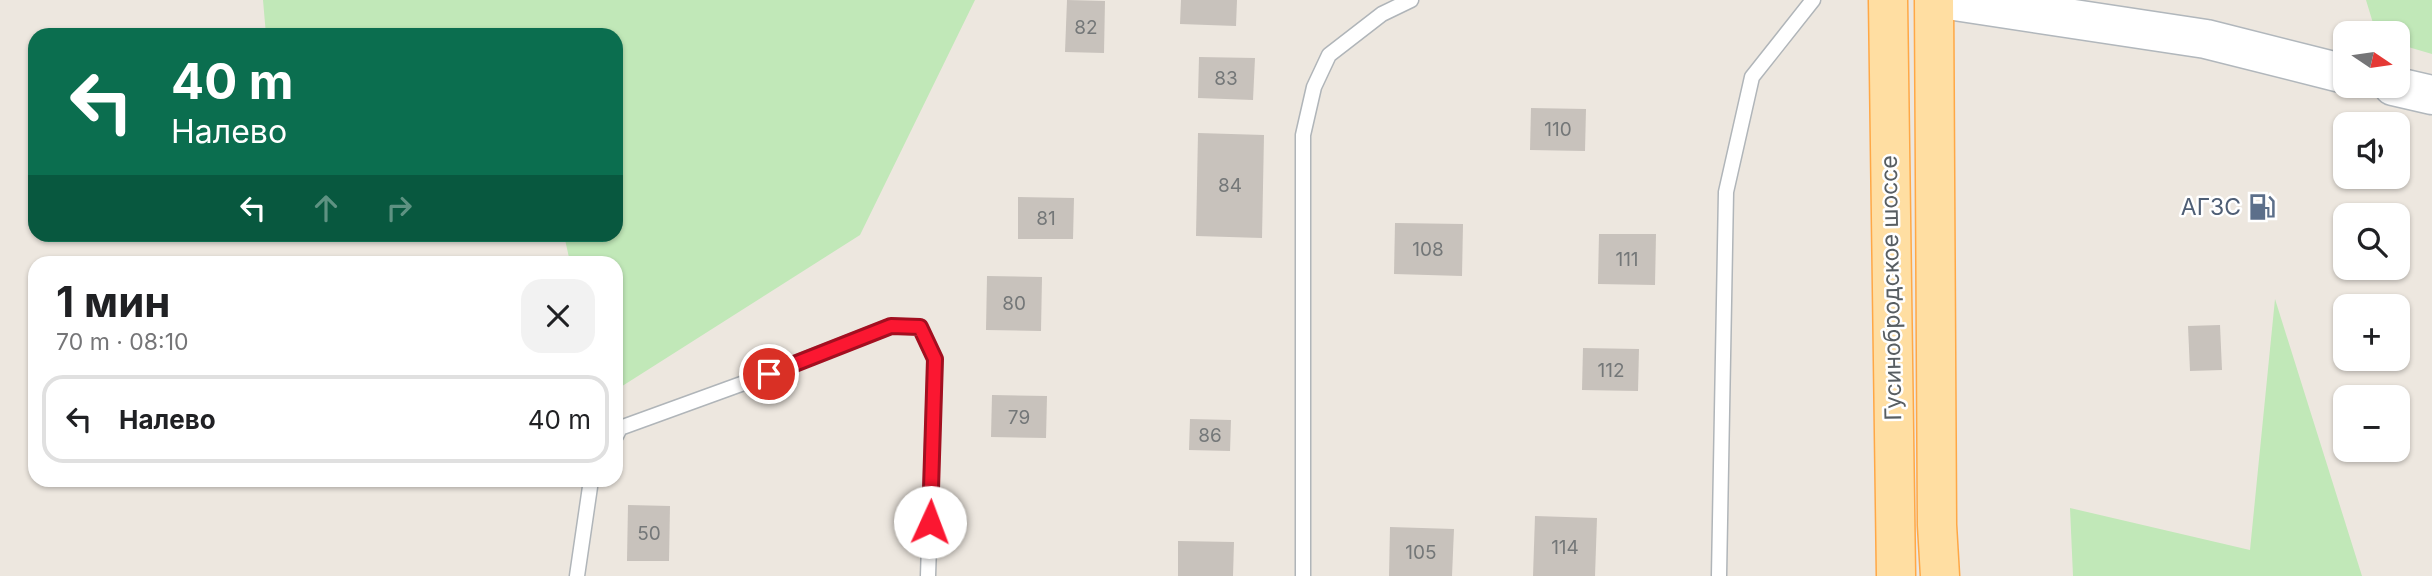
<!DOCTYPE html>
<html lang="ru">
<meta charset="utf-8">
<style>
body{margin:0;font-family:Inter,sans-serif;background:#f2f2f2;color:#202124;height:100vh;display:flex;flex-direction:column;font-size:26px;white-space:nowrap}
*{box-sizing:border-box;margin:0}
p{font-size:23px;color:#757577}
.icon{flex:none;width:38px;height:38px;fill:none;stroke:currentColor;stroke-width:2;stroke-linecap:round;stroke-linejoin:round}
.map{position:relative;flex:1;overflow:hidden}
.panel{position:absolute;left:28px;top:256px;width:595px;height:231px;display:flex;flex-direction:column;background:#fff;border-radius:21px;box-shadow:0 2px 5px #0004}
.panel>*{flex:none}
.banner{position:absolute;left:28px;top:28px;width:595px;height:214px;border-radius:21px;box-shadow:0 2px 5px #0004;background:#0b6e4f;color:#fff;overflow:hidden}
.needle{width:46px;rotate:103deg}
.tools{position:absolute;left:2333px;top:21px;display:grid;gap:14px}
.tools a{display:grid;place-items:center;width:77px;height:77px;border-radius:14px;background:#fff;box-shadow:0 2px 5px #0004;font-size:35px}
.pin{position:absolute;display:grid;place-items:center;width:60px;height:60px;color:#fff;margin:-30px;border:4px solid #fff;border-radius:50%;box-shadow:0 2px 7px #0007}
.me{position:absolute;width:77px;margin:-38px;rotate:2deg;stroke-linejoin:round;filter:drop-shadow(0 0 5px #0008)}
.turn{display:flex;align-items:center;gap:24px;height:147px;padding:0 28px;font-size:32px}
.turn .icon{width:91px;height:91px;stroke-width:2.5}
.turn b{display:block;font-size:49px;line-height:60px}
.lanes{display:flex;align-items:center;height:66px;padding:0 28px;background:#0003;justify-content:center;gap:35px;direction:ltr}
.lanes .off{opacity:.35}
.round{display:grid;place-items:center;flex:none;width:74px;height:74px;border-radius:21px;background:#f2f2f2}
.head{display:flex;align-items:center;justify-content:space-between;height:119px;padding:0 28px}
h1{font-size:42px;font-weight:700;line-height:52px}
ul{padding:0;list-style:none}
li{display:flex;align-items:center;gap:21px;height:88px;margin:0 14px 10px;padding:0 14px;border:4px solid #e0e0e0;border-radius:21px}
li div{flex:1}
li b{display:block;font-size:26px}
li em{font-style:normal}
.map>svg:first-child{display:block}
.green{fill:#c1e8b8}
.building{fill:#c8c2bc}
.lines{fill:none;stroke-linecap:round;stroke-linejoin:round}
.lane-casing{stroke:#b0b5b9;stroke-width:17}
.secondary-casing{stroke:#b1b7bc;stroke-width:41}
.primary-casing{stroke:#ffa846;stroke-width:41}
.lane{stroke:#fff;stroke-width:14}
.secondary{stroke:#fff;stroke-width:38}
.primary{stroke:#ffdea2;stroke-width:38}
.route-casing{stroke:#a30f20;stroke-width:18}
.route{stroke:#fb1731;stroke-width:12}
.labels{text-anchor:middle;stroke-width:5;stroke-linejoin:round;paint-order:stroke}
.number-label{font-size:19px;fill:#747778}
.service-label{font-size:23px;fill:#4e5e75;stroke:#fff;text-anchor:end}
.street-label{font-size:23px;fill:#585e62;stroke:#fff}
</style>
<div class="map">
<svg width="2432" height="576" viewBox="0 0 2432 576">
<rect width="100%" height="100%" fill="#ede7df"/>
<g class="green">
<polygon points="263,0 975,0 860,235 616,390 616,262 570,262 564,235 616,234 616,35 266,35"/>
<polygon points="2366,0 2432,0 2432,54 2398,44 2398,33 2376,33"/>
<polygon points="2275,299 2362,576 2073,576 2070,508 2250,550"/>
</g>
<g class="building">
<polygon points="1067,0 1105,1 1104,53 1065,52"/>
<polygon points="1181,0 1237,0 1236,26 1180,24"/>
<polygon points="1199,57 1255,58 1253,100 1198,98"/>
<polygon points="1531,108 1586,109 1585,151 1530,150"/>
<polygon points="1198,133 1264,135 1262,238 1196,236"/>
<polygon points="1018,197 1074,198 1073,239 1018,239"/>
<polygon points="1395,223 1463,224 1462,276 1394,274"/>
<polygon points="1599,234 1656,234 1655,285 1598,284"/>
<polygon points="987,276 1042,277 1041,331 986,330"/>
<polygon points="2220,325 2222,370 2190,371 2188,326"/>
<polygon points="1583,348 1639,349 1638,391 1582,390"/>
<polygon points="992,395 1047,396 1046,438 991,437"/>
<polygon points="1190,419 1231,420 1230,451 1189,450"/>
<polygon points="628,505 670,506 669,561 627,561"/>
<polygon points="1535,516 1597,518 1595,576 1533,576"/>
<polygon points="1390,527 1454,529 1452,576 1389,576"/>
<polygon points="1178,541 1234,542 1233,576 1178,576"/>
</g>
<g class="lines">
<defs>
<g id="lane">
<polyline points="616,436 620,428 744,383 891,326 920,327 935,359 928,576"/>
<polyline points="577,576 591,480"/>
<polyline points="1303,576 1303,135 1314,87 1329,55 1382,14 1411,0"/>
<polyline points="1719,576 1726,192 1752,77 1813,0"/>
</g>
<g id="secondary">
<polyline points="1948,0 2206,39 2345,74"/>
<polyline points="2393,86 2432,95"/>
</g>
<g id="primary">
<polyline points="1888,0 1896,576"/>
<polyline points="1934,0 1937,525 1940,576"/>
</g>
</defs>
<use href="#lane" class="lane-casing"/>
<use href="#secondary" class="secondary-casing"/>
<use href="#primary" class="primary-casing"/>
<use href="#lane" class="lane"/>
<use href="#secondary" class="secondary"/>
<use href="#primary" class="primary"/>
</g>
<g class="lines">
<defs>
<polyline id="route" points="769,374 891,326 920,327 935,359 930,522"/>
</defs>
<use href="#route" class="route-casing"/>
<use href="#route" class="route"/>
</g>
<defs>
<symbol id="fuel-bare" viewBox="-9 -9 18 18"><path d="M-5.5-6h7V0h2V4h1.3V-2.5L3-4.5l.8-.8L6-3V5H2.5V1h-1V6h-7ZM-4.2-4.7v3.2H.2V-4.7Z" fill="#5c6f8a" stroke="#fff" stroke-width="2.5" paint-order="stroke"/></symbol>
</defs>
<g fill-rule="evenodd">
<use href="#fuel-bare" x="2243" y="188" width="38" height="38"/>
</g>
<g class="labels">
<g class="number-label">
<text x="1086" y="34">82</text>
<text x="1226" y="85">83</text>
<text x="1558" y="136">110</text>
<text x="1230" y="192">84</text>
<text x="1046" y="225">81</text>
<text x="1428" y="256">108</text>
<text x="1627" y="266">111</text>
<text x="1014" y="310">80</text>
<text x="1611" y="377">112</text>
<text x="1019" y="424">79</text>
<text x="1210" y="442">86</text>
<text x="649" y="540">50</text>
<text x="1565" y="554">114</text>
<text x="1421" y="559">105</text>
</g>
<g class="service-label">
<text x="2241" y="215">АГЗС</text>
</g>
<g class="street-label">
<text transform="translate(1891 288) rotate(-91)" y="8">Гусинобродское шоссе</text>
</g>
</g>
</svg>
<div class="tools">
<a><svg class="needle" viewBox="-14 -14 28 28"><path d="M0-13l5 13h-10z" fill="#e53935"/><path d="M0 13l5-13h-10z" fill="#757577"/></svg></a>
<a><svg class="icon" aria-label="sound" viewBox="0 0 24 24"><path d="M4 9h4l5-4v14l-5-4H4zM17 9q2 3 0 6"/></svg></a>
<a><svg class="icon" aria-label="search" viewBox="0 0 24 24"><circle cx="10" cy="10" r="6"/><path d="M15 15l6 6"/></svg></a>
<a>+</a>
<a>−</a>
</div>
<div class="pin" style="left:769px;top:374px;background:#d93025"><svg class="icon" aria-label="arrive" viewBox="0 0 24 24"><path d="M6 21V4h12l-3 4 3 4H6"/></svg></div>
<svg class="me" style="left:930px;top:522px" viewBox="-20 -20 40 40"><circle r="19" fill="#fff"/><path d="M0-13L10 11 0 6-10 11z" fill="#fb1731"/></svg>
<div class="banner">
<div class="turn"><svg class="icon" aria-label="left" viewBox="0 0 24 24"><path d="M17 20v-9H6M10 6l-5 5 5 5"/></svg><div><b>40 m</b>Налево</div></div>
<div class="lanes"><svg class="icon" aria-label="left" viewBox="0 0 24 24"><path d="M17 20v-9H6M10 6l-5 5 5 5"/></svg><svg class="icon off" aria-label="ahead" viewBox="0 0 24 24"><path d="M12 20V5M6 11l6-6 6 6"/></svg><svg class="icon off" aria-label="right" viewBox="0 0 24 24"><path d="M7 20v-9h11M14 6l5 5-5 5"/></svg></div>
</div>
<section class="panel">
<div class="head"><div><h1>1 мин</h1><p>70 m · 08:10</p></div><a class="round"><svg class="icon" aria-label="close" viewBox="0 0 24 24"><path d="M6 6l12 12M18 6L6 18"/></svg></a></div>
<ul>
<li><svg class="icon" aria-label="left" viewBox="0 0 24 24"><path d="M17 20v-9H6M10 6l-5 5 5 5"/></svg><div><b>Налево</b></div><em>40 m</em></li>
</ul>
</section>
</div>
